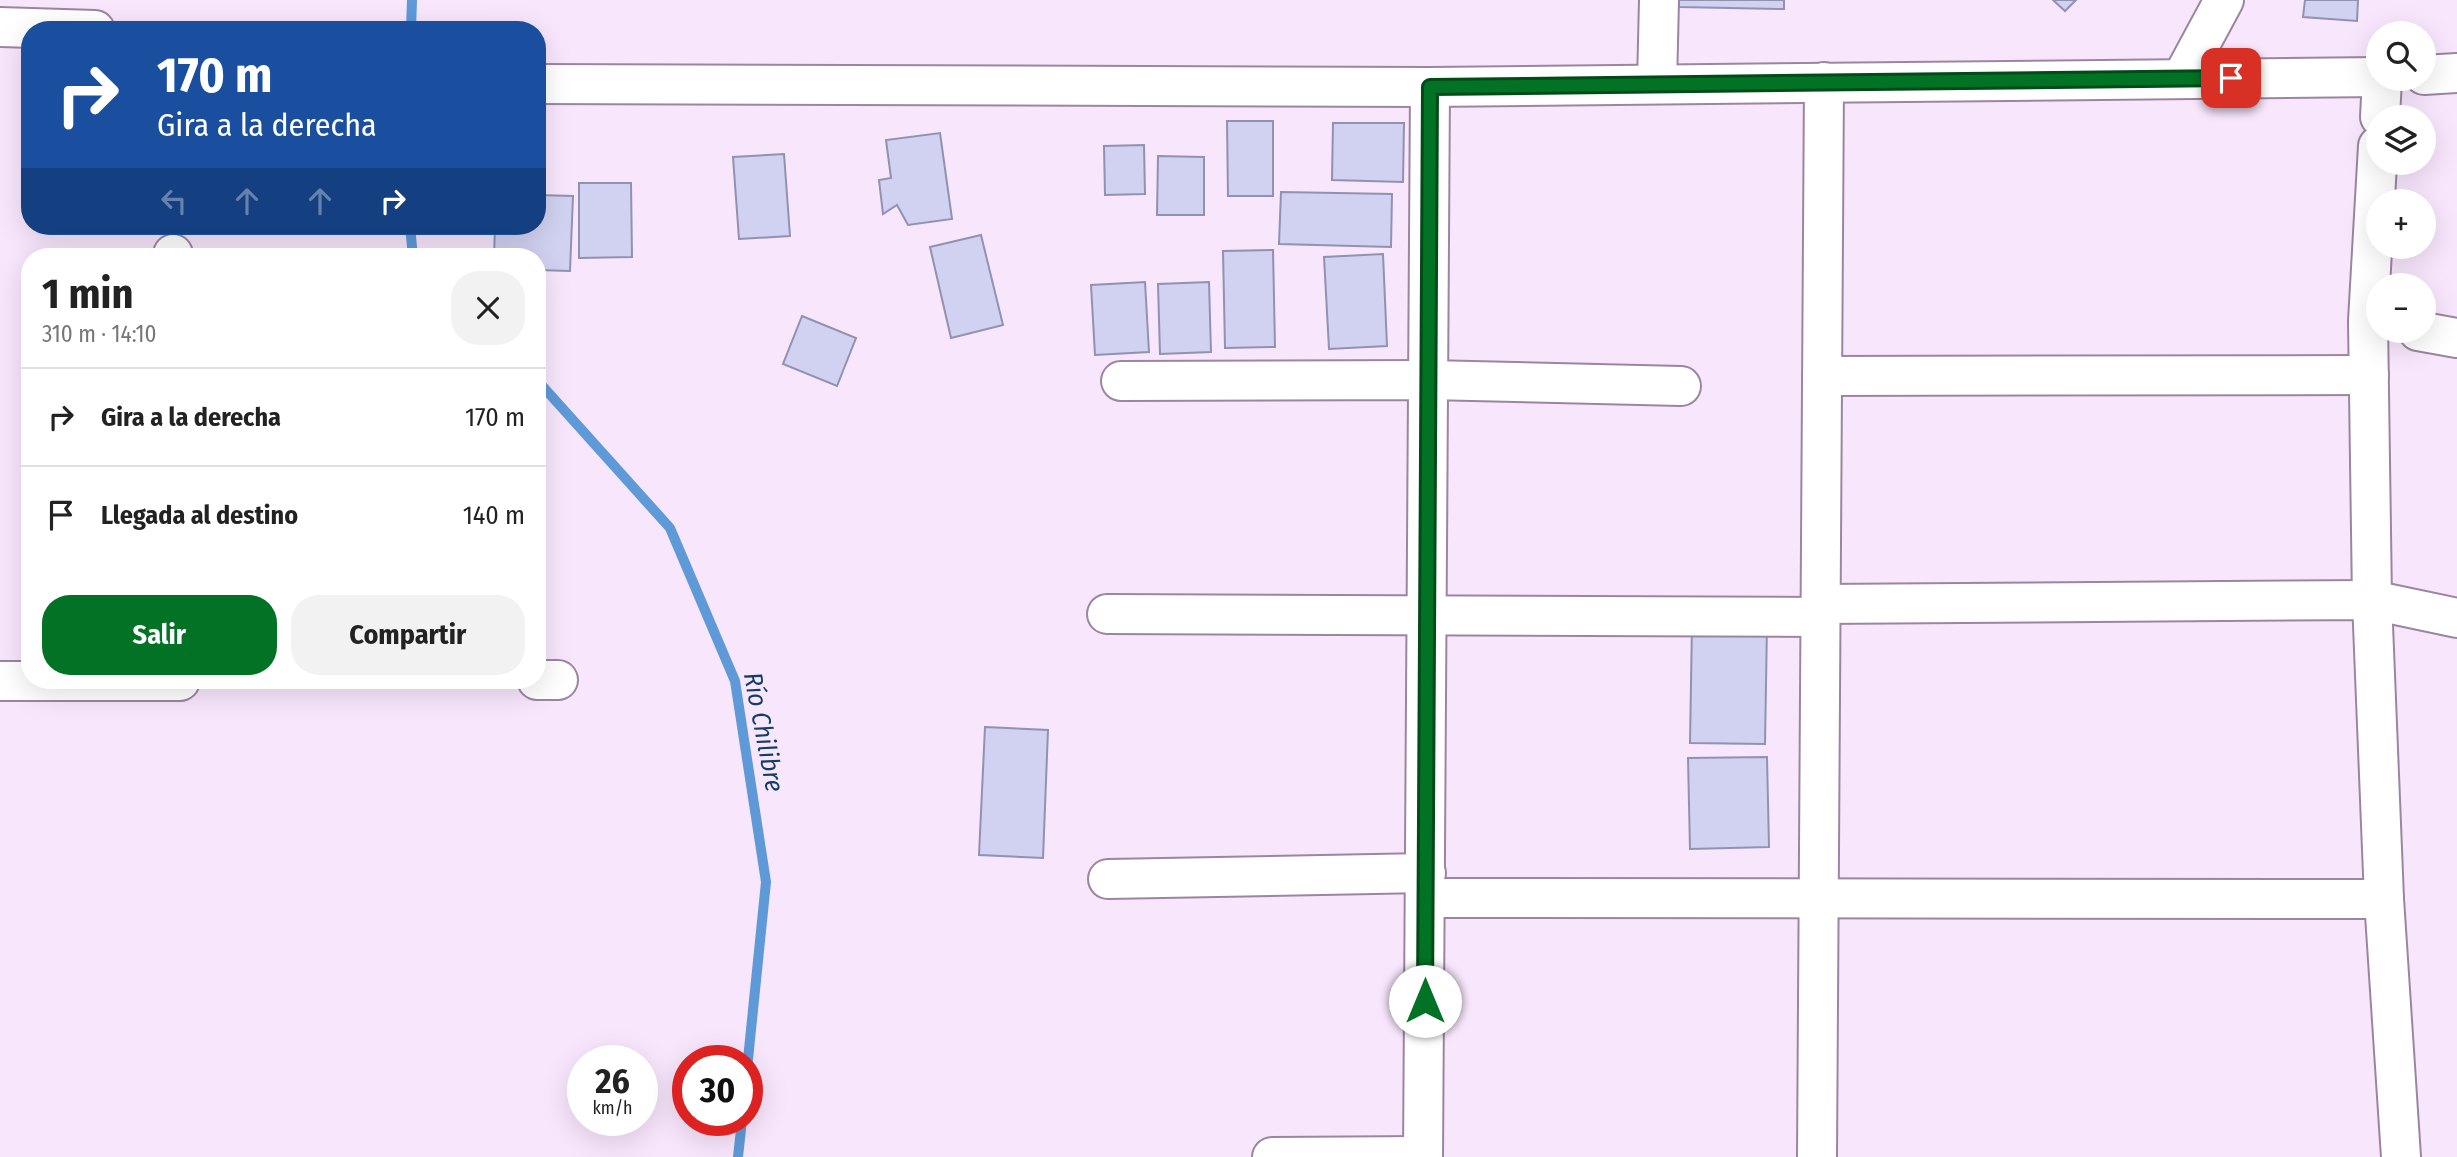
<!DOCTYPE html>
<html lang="es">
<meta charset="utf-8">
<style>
body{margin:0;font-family:"Fira Sans Condensed",sans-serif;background:#f2f2f2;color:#222;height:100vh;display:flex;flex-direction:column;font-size:26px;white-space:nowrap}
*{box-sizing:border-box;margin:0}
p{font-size:23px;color:#767676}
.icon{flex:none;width:38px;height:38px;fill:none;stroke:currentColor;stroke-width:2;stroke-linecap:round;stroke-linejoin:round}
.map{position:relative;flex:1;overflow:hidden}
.details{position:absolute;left:21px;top:248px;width:525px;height:441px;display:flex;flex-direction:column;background:#fff;border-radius:28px;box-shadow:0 7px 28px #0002}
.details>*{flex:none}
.banner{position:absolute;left:21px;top:21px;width:525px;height:214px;border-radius:28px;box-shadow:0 7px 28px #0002;background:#1a4fa0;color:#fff;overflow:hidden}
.controls{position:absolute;left:2366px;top:21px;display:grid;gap:14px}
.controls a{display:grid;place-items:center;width:70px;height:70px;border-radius:50%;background:#fff;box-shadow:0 7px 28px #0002;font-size:35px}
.speed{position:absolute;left:567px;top:1045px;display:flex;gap:14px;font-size:35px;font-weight:700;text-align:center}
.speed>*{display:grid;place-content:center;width:91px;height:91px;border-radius:50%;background:#fff;box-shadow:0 7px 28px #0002;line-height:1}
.speed small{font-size:18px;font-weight:400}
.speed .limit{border:10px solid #d22;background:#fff;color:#111}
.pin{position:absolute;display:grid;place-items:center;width:60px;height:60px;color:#fff;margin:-30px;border-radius:14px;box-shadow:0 4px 10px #0006}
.me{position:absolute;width:77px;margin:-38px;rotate:0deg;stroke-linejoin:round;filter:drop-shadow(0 0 5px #0008)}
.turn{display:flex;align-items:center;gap:24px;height:147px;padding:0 21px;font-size:32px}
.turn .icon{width:91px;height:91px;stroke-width:2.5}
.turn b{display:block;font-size:49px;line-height:60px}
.lanes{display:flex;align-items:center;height:66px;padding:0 21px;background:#0003;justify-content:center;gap:35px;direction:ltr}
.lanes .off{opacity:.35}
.round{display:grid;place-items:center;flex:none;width:74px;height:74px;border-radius:28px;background:#f2f2f2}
.headline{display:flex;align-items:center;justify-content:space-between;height:119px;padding:0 21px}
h1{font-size:42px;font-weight:700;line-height:52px}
.primary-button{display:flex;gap:14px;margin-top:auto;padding:14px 21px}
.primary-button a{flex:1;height:80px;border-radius:28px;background:#027325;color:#fff;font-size:28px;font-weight:700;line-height:80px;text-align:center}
.primary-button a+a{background:#f2f2f2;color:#222}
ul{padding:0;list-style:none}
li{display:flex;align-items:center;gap:21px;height:98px;padding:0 21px;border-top:2px solid #e0e0e0}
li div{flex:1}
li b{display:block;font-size:26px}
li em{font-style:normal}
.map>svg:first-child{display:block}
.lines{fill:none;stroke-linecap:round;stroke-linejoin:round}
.stream{stroke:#5e9ad8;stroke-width:10}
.building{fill:#d1d1f1;stroke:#9191b0;stroke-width:2}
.minor-casing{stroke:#9b869f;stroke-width:42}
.minor{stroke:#fff;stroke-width:38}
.route-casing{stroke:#014b18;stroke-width:18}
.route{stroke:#027325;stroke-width:12}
.labels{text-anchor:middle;stroke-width:5;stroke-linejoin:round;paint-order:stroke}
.water-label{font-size:26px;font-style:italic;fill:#113d66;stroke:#f8e6fc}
</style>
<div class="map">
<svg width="2457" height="1157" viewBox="0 0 2457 1157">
<rect width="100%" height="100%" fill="#f8e6fc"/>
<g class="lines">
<g class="stream">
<polyline points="411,30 412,0"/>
<polyline points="410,226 413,257"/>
<polyline points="537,380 670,528 735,681 766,882 747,1069"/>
<polyline points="738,1157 742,1120"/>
</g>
</g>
<g class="building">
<polygon points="1679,0 1784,0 1784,9 1679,7"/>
<polygon points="2053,0 2076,0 2065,11"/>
<polygon points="2305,0 2358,0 2357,21 2303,17"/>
<polygon points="1227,121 1273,121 1273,196 1228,196"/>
<polygon points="1333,123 1404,123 1403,182 1332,180"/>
<polygon points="940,133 952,219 908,225 897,205 883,214 879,180 891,178 886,140"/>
<polygon points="1144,145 1145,194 1105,195 1104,146"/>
<polygon points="784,154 790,236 739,239 733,157"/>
<polygon points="1158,156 1204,157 1204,215 1157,215"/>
<polygon points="579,183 631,183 632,257 579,258"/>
<polygon points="1281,192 1392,194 1391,247 1279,244"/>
<polygon points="537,195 573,196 570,271 537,270 537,257 494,257 495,226 537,226"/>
<polygon points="981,235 1003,325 951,338 930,247"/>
<polygon points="1273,250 1275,347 1225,348 1223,251"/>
<polygon points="1383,254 1387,346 1329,349 1324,257"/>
<polygon points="1145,282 1149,352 1095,355 1091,285"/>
<polygon points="1209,282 1211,352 1160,354 1158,284"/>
<polygon points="802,316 856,338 837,386 783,364"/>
<polygon points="1692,624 1767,625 1765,744 1690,743"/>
<polygon points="985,727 1048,730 1043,858 979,855"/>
<polygon points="1767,757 1769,847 1690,849 1688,758"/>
</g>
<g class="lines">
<defs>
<g id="minor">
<polyline points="0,27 95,30"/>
<polyline points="2424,75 2457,73"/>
<polyline points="2182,78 2224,0"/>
<polyline points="537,84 1430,87 2378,77"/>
<polyline points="1657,84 1659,0"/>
<polyline points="2380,117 2382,79"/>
<polyline points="2378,146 2368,321 2372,600 2384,899 2401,1157"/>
<polyline points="173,254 173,257"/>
<polyline points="2418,331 2457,338"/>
<polyline points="1822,376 2369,375"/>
<polyline points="1121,381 1429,380 1681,386"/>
<polyline points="1821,604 2372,600 2457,618"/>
<polyline points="1107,614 1820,617"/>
<polyline points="537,680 558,680"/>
<polyline points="0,681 180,681"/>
<polyline points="1108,879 1426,873"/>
<polyline points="1426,898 2384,899"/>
<polyline points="1272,1157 1423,1156"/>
<polyline points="1423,1157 1430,87"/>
<polyline points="1817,1157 1824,82"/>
</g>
</defs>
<use href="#minor" class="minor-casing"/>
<use href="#minor" class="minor"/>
</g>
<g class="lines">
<defs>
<polyline id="route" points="1425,1001 1430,87 2231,78"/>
</defs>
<use href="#route" class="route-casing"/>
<use href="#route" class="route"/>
</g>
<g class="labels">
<g class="water-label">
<text transform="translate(764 732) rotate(79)" y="9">Río Chilibre</text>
</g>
</g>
</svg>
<div class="controls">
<a><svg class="icon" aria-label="search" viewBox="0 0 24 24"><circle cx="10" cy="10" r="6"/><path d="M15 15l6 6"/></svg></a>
<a><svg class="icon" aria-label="layers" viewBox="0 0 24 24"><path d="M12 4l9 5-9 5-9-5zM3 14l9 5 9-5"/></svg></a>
<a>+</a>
<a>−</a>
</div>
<div class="speed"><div>26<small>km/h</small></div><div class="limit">30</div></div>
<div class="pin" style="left:2231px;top:78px;background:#d93025"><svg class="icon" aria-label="arrive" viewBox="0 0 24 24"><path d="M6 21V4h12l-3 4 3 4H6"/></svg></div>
<svg class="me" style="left:1425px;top:1001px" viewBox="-20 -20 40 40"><circle r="19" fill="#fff"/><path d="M0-13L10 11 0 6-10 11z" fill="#027325"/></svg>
<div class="banner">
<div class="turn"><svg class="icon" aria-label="right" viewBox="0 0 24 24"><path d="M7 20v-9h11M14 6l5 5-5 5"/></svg><div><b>170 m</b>Gira a la derecha</div></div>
<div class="lanes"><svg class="icon off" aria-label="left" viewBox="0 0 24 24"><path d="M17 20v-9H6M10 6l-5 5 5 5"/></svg><svg class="icon off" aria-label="ahead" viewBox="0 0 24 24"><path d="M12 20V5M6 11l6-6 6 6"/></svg><svg class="icon off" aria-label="ahead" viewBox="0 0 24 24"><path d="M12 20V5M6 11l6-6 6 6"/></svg><svg class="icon" aria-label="right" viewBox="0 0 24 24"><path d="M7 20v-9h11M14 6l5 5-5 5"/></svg></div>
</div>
<section class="details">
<div class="headline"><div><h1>1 min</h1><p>310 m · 14:10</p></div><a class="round"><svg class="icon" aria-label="close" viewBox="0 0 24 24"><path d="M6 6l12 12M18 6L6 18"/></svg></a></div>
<ul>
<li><svg class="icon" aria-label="right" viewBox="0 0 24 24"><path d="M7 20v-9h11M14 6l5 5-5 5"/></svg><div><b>Gira a la derecha</b></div><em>170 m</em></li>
<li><svg class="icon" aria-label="arrive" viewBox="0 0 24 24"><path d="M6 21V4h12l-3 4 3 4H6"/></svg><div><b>Llegada al destino</b></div><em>140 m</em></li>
</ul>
<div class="primary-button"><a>Salir</a><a>Compartir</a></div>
</section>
</div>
